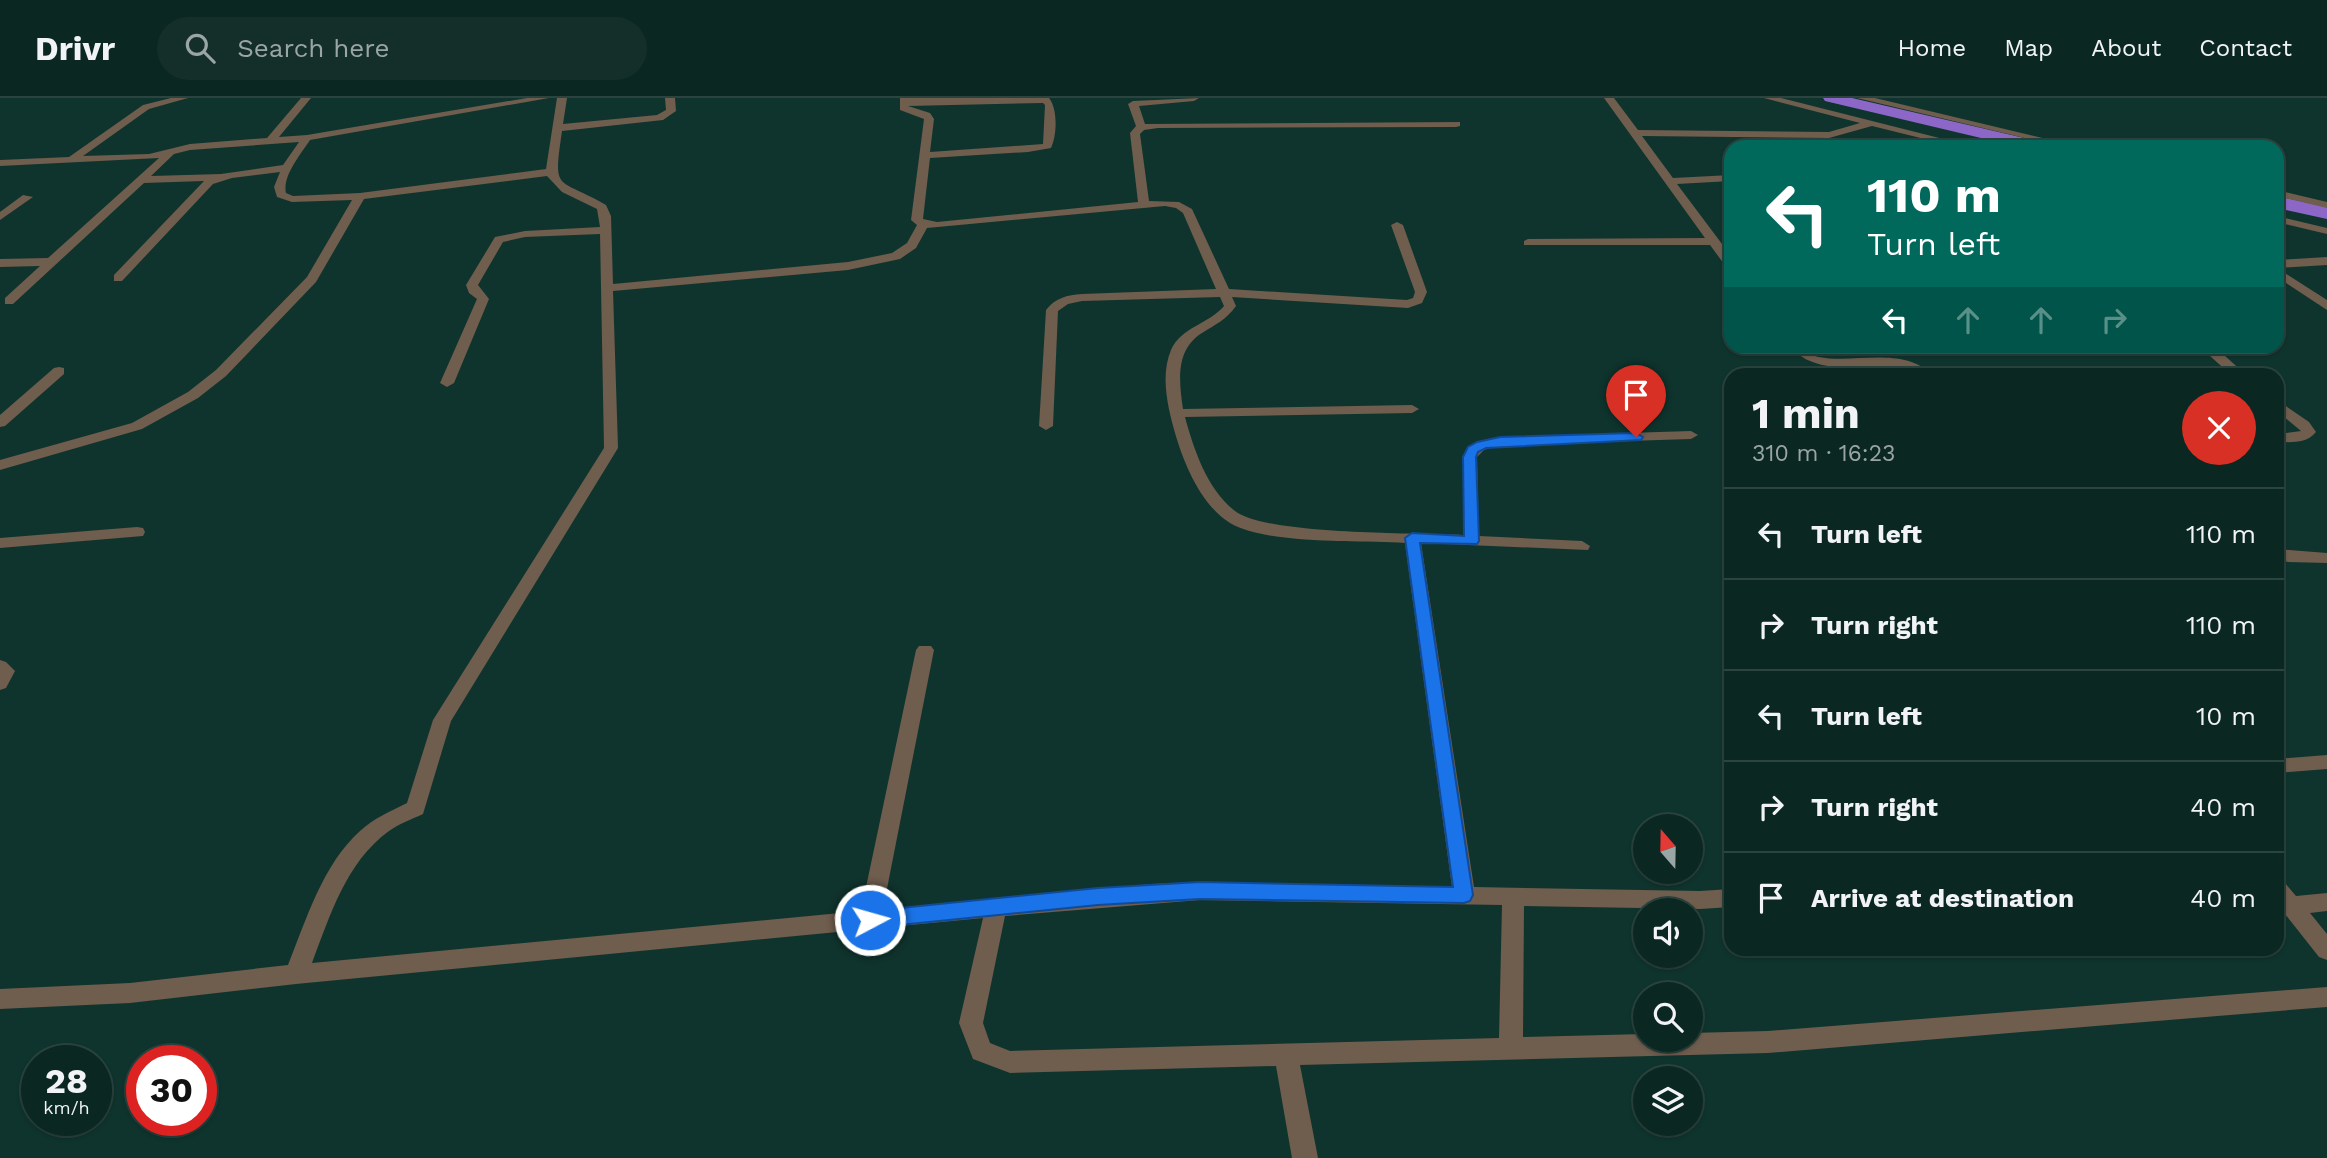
<!DOCTYPE html>
<meta charset="utf-8">
<style>
body{margin:0;font-family:"Work Sans",sans-serif;background:#142f2a;color:#f1f3f6;height:100vh;display:flex;flex-direction:column;font-size:26px;white-space:nowrap}
*{box-sizing:border-box;margin:0}
p{font-size:23px;color:#9aa5a5}
.icon{flex:none;width:38px;height:38px;fill:none;stroke:currentColor;stroke-width:2;stroke-linecap:round;stroke-linejoin:round}
.map{position:relative;flex:1;overflow:hidden}
.details{position:absolute;left:1724px;top:270px;width:560px;height:588px;display:flex;flex-direction:column;background:#0b2722;border-radius:21px;box-shadow:0 2px 5px #0004,0 0 0 2px #2b4440}
.details>*{flex:none}
.top-card{position:absolute;left:1724px;top:42px;width:560px;height:214px;border-radius:21px;box-shadow:0 2px 5px #0004,0 0 0 2px #2b4440;background:#00695c;color:#fff;overflow:hidden}
.needle{width:46px;rotate:340deg}
.tools{position:absolute;left:1633px;top:716px;display:grid;gap:14px}
.tools a{display:grid;place-items:center;width:70px;height:70px;border-radius:50%;background:#0b2722;box-shadow:0 2px 5px #0004,0 0 0 2px #2b4440;font-size:35px}
.speed{position:absolute;left:21px;top:947px;display:flex;gap:14px;font-size:35px;font-weight:700;text-align:center}
.speed>*{display:grid;place-content:center;width:91px;height:91px;border-radius:50%;background:#0b2722;box-shadow:0 2px 5px #0004,0 0 0 2px #2b4440;line-height:1}
.speed small{font-size:18px;font-weight:400}
.speed .limit{border:10px solid #d22;background:#fff;color:#111}
.pin{position:absolute;display:grid;place-items:center;width:60px;height:60px;color:#fff;margin:-72px -30px;border-radius:50% 50% 50% 0;rotate:-45deg;box-shadow:0 0 7px #0007}
.pin .icon{rotate:45deg}
.me{position:absolute;width:77px;margin:-38px;rotate:84deg;stroke-linejoin:round;filter:drop-shadow(0 0 5px #0008)}
.turn{display:flex;align-items:center;gap:24px;height:147px;padding:0 28px;font-size:32px}
.turn .icon{width:91px;height:91px;stroke-width:2.5}
.turn b{display:block;font-size:49px;line-height:60px}
.lanes{display:flex;align-items:center;height:66px;padding:0 28px;background:#0003;justify-content:center;gap:35px;direction:ltr}
.lanes .off{opacity:.35}
.round{display:grid;place-items:center;flex:none;width:74px;height:74px;border-radius:37px;background:#142f2a}
.summary{display:flex;align-items:center;justify-content:space-between;height:119px;padding:0 28px}
h1{font-size:42px;font-weight:700;line-height:52px}
ul{padding:0;list-style:none}
li{display:flex;align-items:center;gap:21px;height:91px;padding:0 28px;border-top:2px solid #2b4440}
li div{flex:1}
li b{display:block;font-size:26px}
li em{font-style:normal}
header{display:flex;align-items:center;gap:42px;box-sizing:border-box;height:98px;padding:0 35px;background:#0b2722;border-bottom:2px solid #2b4440}
header strong{font-size:33px}
nav{display:flex;gap:38px;margin-inline-start:auto;font-size:24px}
.search{width:490px;height:63px;background:#142f2a;display:flex;align-items:center;gap:18px;box-sizing:border-box;padding:0 24px;border-radius:38px;color:#9aa5a5;font-size:26px}
.map>svg:first-child{display:block}
.lines{fill:none;stroke-linecap:round;stroke-linejoin:round}
.canal{fill:#8c67c7;fill-rule:evenodd}
.street{fill:#6f5d4e;fill-rule:evenodd}
.route{fill:#1a73e8;stroke:#114b97;stroke-width:2}
</style>
<header>
<strong>Drivr</strong>
<div class="search"><svg class="icon" aria-label="search" viewBox="0 0 24 24"><circle cx="10" cy="10" r="6"/><path d="M15 15l6 6"/></svg>Search here</div>
<nav><a>Home</a><a>Map</a><a>About</a><a>Contact</a></nav>
</header>
<div class="map">
<svg width="2327" height="1060" viewBox="0 0 2327 1060">
<rect width="100%" height="100%" fill="#0f342d"/>
<g class="lines">
<g class="canal">
<polygon points="1823,0 1852,0 2041,44 2050,49 2019,49 1825,3"/>
<polygon points="2277,98 2327,109 2327,121 2277,110"/>
</g>
<g class="street">
<path d="M171,0h17l-39,11 -66,47 66,-2 41,-10 77,-6 34,-40h10l-32,39 28,-2 220,-37h22l-239,42c-9,14 -28,36 -24,53l7,3 67,-3 186,-24 11,-71h10l-4,26 94,-9 9,-5 -1,-12h10l1,13 -13,9 -101,11c-9,63 -6,45 44,74l5,11 2,68 235,-22 44,-9 15,-10 10,-18 -6,-5 13,-101 -24,-9v-12h149c9,11 8,38 2,50l-23,4 -98,6 -7,61 14,3 201,-20 -8,-69 6,-7 -8,-22 5,-3 66,-3 -5,3 -55,5 6,18 315,-2v4l-4,1 -298,1 -14,2 -4,4 9,67 30,1 13,7 37,80 178,11 6,-2 2,-6 -24,-67 6,-3 6,3 24,67 -5,11 -14,5 -176,-11 4,9c-9,13 -21,19 -34,27 -27,17 -23,48 -19,76l229,-4 7,4 -7,4 -227,4c9,33 22,72 50,94 30,24 182,22 228,24v-78c8,-15 21,-17 37,-20l191,-6 7,4 -7,4 -191,6 -16,5 -7,7 2,79 103,5 8,5 -2,4 -167,-7 53,344 226,4 31,-2v18l-31,2 -176,-3 -1,131 122,-3v6h45v-7l78,-2 559,-44v20l-559,46 -468,12 18,93h-26l-16,-92 -266,7 -37,-14 -14,-36 24,-105 -687,66 -166,19 -130,6v-20l130,-6 158,-18c18,-45 35,-101 72,-134 14,-13 31,-20 47,-28l26,-83 171,-272 -4,-214 -75,3 -22,5 -25,43 11,14 -35,84 -7,4 -7,-4 37,-84 -8,-6 -3,-8 29,-48 30,-6 75,-4 -3,-18 -35,-17 -15,-16 -183,23 -48,83 -90,94 -28,22 -56,31 -142,41v-10l132,-37 56,-31 28,-22 91,-93 45,-77 -60,2 -15,-5 -3,-10 6,-15 -48,6 -19,6 -91,97h-8v-6l90,-94 -60,2 -131,121h-8v-6l35,-32 -40,1v-8l48,-1 111,-100 -159,8v-6l69,-3 74,-52zM1043,5l2,2 -2,39 -113,8 4,-33 -4,-6 -22,-7zM299,44l-16,23 -62,9 -70,2 23,-22 16,-4zM1165,108l11,2 7,5 33,76 -134,5c-15,1 -27,4 -36,16l-7,116 7,4 7,-4 5,-115 10,-7 14,-3 138,-4 4,9c-15,18 -43,21 -53,44 -11,26 -3,58 4,83 9,31 26,72 55,90 37,22 130,17 175,20l47,344 -252,-5 -48,2 -269,25 51,-259 -3,-4h-12l-3,4 -55,261 -549,52c18,-47 34,-101 77,-132 10,-7 23,-12 34,-17l28,-93 167,-273 -5,-157 235,-21 52,-11 16,-11 11,-20zM1200,802l302,5 -3,133 -489,13 -20,-8 -7,-20 22,-107z"/>
<polygon points="1604,0 1614,0 1638,32 1829,34 1860,25 1764,0 1781,0 1975,49 1957,49 1872,28 1829,40 1642,38 1673,80 1731,77 1731,83 1677,86 1731,158 1731,171 1727,170 1710,147 1524,147 1524,143 1528,141 1705,140"/>
<polygon points="1857,0 1875,0 2080,49 2062,49"/>
<polygon points="2277,92 2327,104 2327,110 2277,98"/>
<polygon points="23,97 33,99 0,122 0,114"/>
<polygon points="2277,118 2327,130 2327,136 2277,124"/>
<polygon points="2327,159 2327,167 2277,170 2277,162"/>
<polygon points="2277,170 2327,202 2327,212 2277,179"/>
<path d="M1790,248c19,0 15,8 29,11 35,7 83,-11 112,17 -18,2 -23,-6 -37,-7 -35,-2 -80,9 -104,-21z"/>
<polygon points="2199,248 2214,248 2245,276 2230,276"/>
<polygon points="59,269 64,270 64,276 5,328 0,329 0,317 54,270"/>
<path d="M2277,302l32,22 7,10c-10,12 -24,10 -39,10v-8l24,-3 -24,-20z"/>
<polygon points="137,429 143,430 145,434 143,438 0,450 0,440"/>
<polygon points="2277,451 2327,455 2327,465 2288,464 2277,461"/>
<polygon points="0,562 6,564 15,573 6,590 0,592"/>
<polygon points="2327,657 2327,671 2277,675 2277,661"/>
<polygon points="2277,782 2285,785 2296,798 2327,795 2327,813 2310,815 2327,836 2327,862 2319,859 2277,806"/>
</g>
</g>
<polygon class="route" points="1636,335 1643,339 1641,342 1486,350 1478,354 1476,359 1479,443 1477,446 1420,445 1473,797 1470,803 1464,805 1200,801 1098,807 870,830 863,828 860,822 863,816 870,813 1098,790 1200,784 1453,789 1405,440 1412,435 1464,438 1463,359 1468,349 1477,344 1500,339"/>
</svg>
<div class="tools">
<a><svg class="needle" viewBox="-14 -14 28 28"><path d="M0-13l5 13h-10z" fill="#e53935"/><path d="M0 13l5-13h-10z" fill="#9aa5a5"/></svg></a>
<a><svg class="icon" aria-label="sound" viewBox="0 0 24 24"><path d="M4 9h4l5-4v14l-5-4H4zM17 9q2 3 0 6"/></svg></a>
<a><svg class="icon" aria-label="search" viewBox="0 0 24 24"><circle cx="10" cy="10" r="6"/><path d="M15 15l6 6"/></svg></a>
<a><svg class="icon" aria-label="layers" viewBox="0 0 24 24"><path d="M12 4l9 5-9 5-9-5zM3 14l9 5 9-5"/></svg></a>
</div>
<div class="speed"><div>28<small>km/h</small></div><div class="limit">30</div></div>
<div class="pin" style="left:1636px;top:339px;background:#d93025"><svg class="icon" aria-label="arrive" viewBox="0 0 24 24"><path d="M6 21V4h12l-3 4 3 4H6"/></svg></div>
<svg class="me" style="left:870px;top:822px" viewBox="-20 -20 40 40"><circle r="17" fill="#1a73e8" stroke="#fff" stroke-width="3"/><path d="M0-11L8 9 0 5-8 9z" fill="#fff"/></svg>
<div class="top-card">
<div class="turn"><svg class="icon" aria-label="left" viewBox="0 0 24 24"><path d="M17 20v-9H6M10 6l-5 5 5 5"/></svg><div><b>110 m</b>Turn left</div></div>
<div class="lanes"><svg class="icon" aria-label="left" viewBox="0 0 24 24"><path d="M17 20v-9H6M10 6l-5 5 5 5"/></svg><svg class="icon off" aria-label="ahead" viewBox="0 0 24 24"><path d="M12 20V5M6 11l6-6 6 6"/></svg><svg class="icon off" aria-label="ahead" viewBox="0 0 24 24"><path d="M12 20V5M6 11l6-6 6 6"/></svg><svg class="icon off" aria-label="right" viewBox="0 0 24 24"><path d="M7 20v-9h11M14 6l5 5-5 5"/></svg></div>
</div>
<section class="details">
<div class="summary"><div><h1>1 min</h1><p>310 m · 16:23</p></div><a class="round" style="background:#d93025;color:#fff"><svg class="icon" aria-label="close" viewBox="0 0 24 24"><path d="M6 6l12 12M18 6L6 18"/></svg></a></div>
<ul>
<li><svg class="icon" aria-label="left" viewBox="0 0 24 24"><path d="M17 20v-9H6M10 6l-5 5 5 5"/></svg><div><b>Turn left</b></div><em>110 m</em></li>
<li><svg class="icon" aria-label="right" viewBox="0 0 24 24"><path d="M7 20v-9h11M14 6l5 5-5 5"/></svg><div><b>Turn right</b></div><em>110 m</em></li>
<li><svg class="icon" aria-label="left" viewBox="0 0 24 24"><path d="M17 20v-9H6M10 6l-5 5 5 5"/></svg><div><b>Turn left</b></div><em>10 m</em></li>
<li><svg class="icon" aria-label="right" viewBox="0 0 24 24"><path d="M7 20v-9h11M14 6l5 5-5 5"/></svg><div><b>Turn right</b></div><em>40 m</em></li>
<li><svg class="icon" aria-label="arrive" viewBox="0 0 24 24"><path d="M6 21V4h12l-3 4 3 4H6"/></svg><div><b>Arrive at destination</b></div><em>40 m</em></li>
</ul>
</section>
</div>
